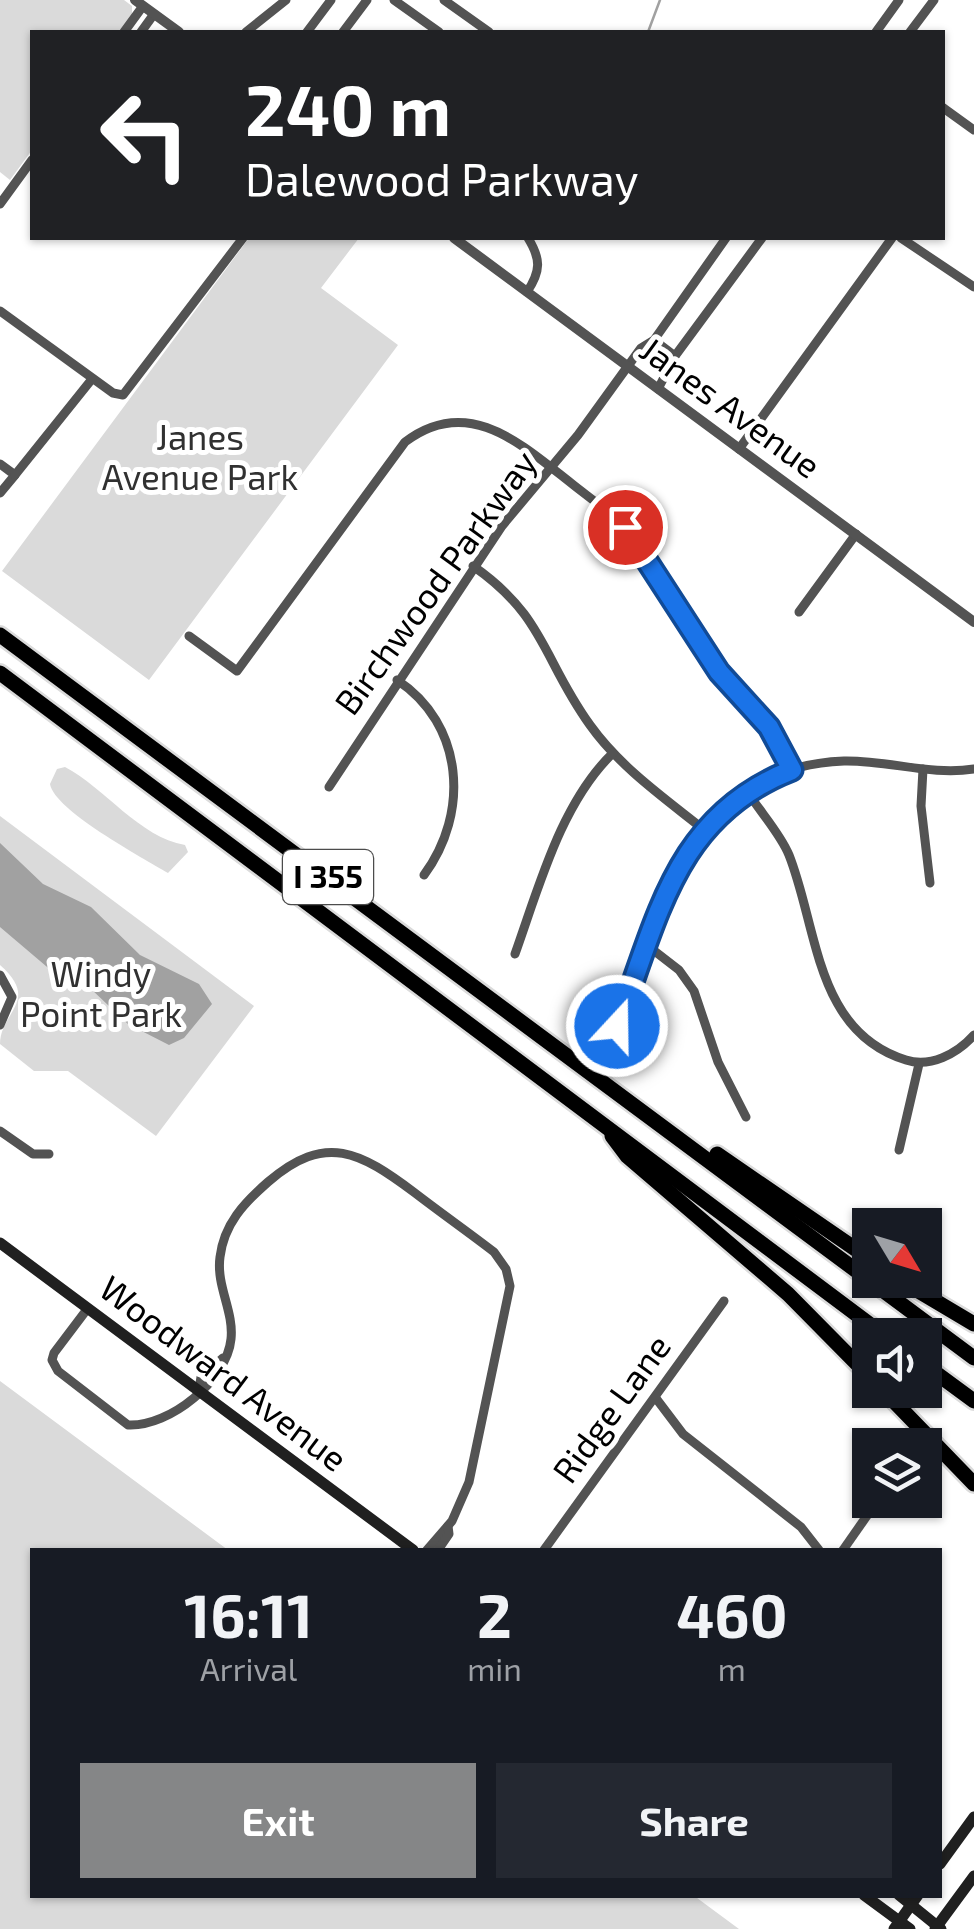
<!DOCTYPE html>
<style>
body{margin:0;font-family:"Exo 2",sans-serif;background:#242831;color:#f1f3f6;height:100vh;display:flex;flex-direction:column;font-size:38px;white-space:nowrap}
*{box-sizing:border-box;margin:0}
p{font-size:32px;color:#9ea1a6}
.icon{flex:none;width:55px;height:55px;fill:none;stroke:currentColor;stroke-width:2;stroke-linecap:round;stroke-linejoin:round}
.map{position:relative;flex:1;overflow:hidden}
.sheet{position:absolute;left:30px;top:1548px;width:912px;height:350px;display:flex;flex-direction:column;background:#171b24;border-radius:0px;box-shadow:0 2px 8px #0004}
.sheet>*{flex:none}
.hud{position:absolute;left:30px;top:30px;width:915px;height:210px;border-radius:0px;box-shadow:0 2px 8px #0004;background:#202124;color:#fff;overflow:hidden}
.needle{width:65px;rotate:128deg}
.buttons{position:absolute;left:852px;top:1208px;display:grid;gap:20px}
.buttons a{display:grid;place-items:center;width:90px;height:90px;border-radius:0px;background:#171b24;box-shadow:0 2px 8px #0004;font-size:50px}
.pin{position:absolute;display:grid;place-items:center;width:85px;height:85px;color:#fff;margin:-42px;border:5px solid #fff;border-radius:50%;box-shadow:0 2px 10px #0007}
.me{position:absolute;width:110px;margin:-55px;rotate:21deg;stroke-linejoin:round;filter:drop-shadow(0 0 8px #0008)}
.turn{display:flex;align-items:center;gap:35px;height:210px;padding:0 50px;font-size:45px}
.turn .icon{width:130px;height:130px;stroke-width:2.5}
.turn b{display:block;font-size:70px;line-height:85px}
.eta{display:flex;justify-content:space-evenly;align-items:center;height:170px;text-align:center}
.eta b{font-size:60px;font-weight:700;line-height:70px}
.cta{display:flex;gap:20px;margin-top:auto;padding:20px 50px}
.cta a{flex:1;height:115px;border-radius:0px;background:#858687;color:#fff;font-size:40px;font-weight:700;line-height:115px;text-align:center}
.cta a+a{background:#242831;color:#f1f3f6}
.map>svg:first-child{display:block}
.green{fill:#dadada}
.water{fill:#a1a1a1}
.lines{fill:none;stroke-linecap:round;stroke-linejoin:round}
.stream{stroke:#a1a1a1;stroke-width:2.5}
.motorway-casing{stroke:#dbdbdb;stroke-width:20}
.minor{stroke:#535353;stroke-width:9}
.tertiary{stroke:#535353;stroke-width:10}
.secondary{stroke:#202020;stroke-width:11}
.motorway{stroke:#000;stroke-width:15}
.route-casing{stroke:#114b97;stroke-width:25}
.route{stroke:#1a73e8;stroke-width:18}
.labels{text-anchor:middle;stroke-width:10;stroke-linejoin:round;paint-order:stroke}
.shield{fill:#fff;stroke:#4c4c4c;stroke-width:2.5}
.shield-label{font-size:32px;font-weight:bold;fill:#000}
.street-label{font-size:35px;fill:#000;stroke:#fff}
.park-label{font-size:35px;fill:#313131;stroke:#fff}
</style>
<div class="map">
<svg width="974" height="1929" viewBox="0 0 974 1929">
<rect width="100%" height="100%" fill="#fff"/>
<g class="green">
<polygon points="0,0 124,0 132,6 132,16 120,32 32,32 32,150 10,180 0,172"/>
<polygon points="249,238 359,238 321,288 398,345 149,680 2,571"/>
<path d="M65,767c40,21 74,70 120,78l3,7 -20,21c-25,-15 -114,-63 -118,-89l7,-15z"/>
<path d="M0,816l254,190 -98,130 -88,-65h-34l-34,-27c0,-32 41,-43 0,-79z"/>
<polygon points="0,1381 228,1550 32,1550 32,1895 693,1895 739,1929 0,1929"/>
</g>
<polygon class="water" points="0,843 43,884 91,907 140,955 199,984 212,1004 184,1038 169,1045 128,1024 91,989 53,972 0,927"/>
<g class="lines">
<polyline class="stream" points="648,32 660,0"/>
<defs>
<g id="motorway">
<polyline points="0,635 974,1358"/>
<polyline points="0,673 884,1335"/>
<polyline points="612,1136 627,1156 788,1294 870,1377"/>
<polyline points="717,1154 870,1259"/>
<polyline points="900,1280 974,1324"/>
<polyline points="925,1365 974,1401"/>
<polyline points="883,1390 974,1484"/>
</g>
</defs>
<use href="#motorway" class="motorway-casing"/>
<g class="minor">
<polyline points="394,0 439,32"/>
<polyline points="444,0 489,32"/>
<polyline points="124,32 143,6"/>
<polyline points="141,32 154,14"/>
<polyline points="246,32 286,0"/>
<polyline points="307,32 331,0"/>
<polyline points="343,32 367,0"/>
<polyline points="876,32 899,0"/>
<polyline points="910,32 934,0"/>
<polyline points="942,107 974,130"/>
<polyline points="0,204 32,160"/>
<polyline points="901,238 974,287"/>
<path d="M527,292c14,-21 14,-33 1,-54"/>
<polyline points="0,311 113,393 123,395 243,238"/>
<polyline points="654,340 675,356"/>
<polyline points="658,389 675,356 762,238"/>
<polyline points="739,449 892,238"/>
<polyline points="0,464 15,475 0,493"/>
<polyline points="15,475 92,379"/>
<path d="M473,566c72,50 70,94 117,159 30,42 73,72 113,104"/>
<polyline points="799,612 856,534"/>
<path d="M189,636l48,35 168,-229c63,-48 116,2 166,41 21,17 46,33 63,55 34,41 53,93 85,135 27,35 52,55 73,96"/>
<path d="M397,680c67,44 73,133 27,195"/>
<polyline points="923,769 921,806 930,883"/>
<polyline points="329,787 502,526 578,435 641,348 654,340 726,238"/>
<path d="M747,791c13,21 33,42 42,64 29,73 26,177 117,205 24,8 51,-6 68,-25"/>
<polyline points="648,946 679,970 694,991 718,1062 746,1117"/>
<path d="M515,954c24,-67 46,-151 98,-201"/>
<polyline points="0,975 12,997 0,1025"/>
<path d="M617,1026c45,-118 73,-259 227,-265 44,-1 87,15 130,8"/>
<polyline points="0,1131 33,1154 49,1154"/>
<polyline points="899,1150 919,1064"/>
<path d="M88,1308l-34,45 -2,7 6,11 70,54c42,2 99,-45 103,-86 3,-28 -15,-53 -11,-82 4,-33 24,-54 48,-75 58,-50 92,-30 147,11 26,20 53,39 79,59l12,17 4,17 -41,196 -17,39 -25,29"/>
<polyline points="199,1390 201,1377 223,1358"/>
<polyline points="655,1397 683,1434 801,1527 819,1550"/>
<polyline points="438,1550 449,1534 448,1526"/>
<polyline points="544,1550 724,1301"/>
<polyline points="843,1550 878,1500"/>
</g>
<g class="tertiary">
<polyline points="135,0 179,32"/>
<polyline points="454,238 974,622"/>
</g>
<g class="secondary">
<polyline points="0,1243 413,1550"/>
<polyline points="940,1864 974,1817"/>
<polyline points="864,1895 910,1929"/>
<polyline points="899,1895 941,1929"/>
<polyline points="894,1929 918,1895"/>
<polyline points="935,1929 974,1876"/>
</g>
<use href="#motorway" class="motorway"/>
</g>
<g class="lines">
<defs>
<path id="route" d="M617,1026c41,-107 57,-210 175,-256l-23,-43 -50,-55 -94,-145"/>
</defs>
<use href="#route" class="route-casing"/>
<use href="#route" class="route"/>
</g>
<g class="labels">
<rect class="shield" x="283" y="850" width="90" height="54" rx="8"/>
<g class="shield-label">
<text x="328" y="888">I 355</text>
</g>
<g class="street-label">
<text transform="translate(730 408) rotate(36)" y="12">Janes Avenue</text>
<text transform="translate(436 583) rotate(-54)" y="12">Birchwood Parkway</text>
<text transform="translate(223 1374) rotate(37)" y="12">Woodward Avenue</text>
<text transform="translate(612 1409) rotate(-54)" y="12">Ridge Lane</text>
</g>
<g class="park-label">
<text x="200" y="450">Janes<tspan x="200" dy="40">Avenue Park</tspan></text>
<text x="101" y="987">Windy<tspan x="101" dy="40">Point Park</tspan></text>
</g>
</g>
</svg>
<div class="buttons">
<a><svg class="needle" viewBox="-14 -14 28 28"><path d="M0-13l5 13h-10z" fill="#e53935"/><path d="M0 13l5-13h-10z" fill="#9ea1a6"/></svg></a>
<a><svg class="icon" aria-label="sound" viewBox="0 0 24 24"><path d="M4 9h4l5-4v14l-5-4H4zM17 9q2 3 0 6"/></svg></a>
<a><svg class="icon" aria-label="layers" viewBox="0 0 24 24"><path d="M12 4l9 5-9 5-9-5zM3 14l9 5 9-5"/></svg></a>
</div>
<div class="pin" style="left:625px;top:527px;background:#d93025"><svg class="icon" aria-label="arrive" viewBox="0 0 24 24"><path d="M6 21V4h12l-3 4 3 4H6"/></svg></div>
<svg class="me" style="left:617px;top:1026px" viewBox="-20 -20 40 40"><circle r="17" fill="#1a73e8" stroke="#fff" stroke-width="3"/><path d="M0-11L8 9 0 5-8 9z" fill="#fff"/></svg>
<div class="hud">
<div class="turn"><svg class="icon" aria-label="left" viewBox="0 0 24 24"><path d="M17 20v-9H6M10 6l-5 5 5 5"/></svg><div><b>240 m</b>Dalewood Parkway</div></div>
</div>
<section class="sheet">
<div class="eta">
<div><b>16:11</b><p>Arrival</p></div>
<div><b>2</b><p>min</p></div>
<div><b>460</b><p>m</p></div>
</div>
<div class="cta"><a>Exit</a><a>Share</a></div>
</section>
</div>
